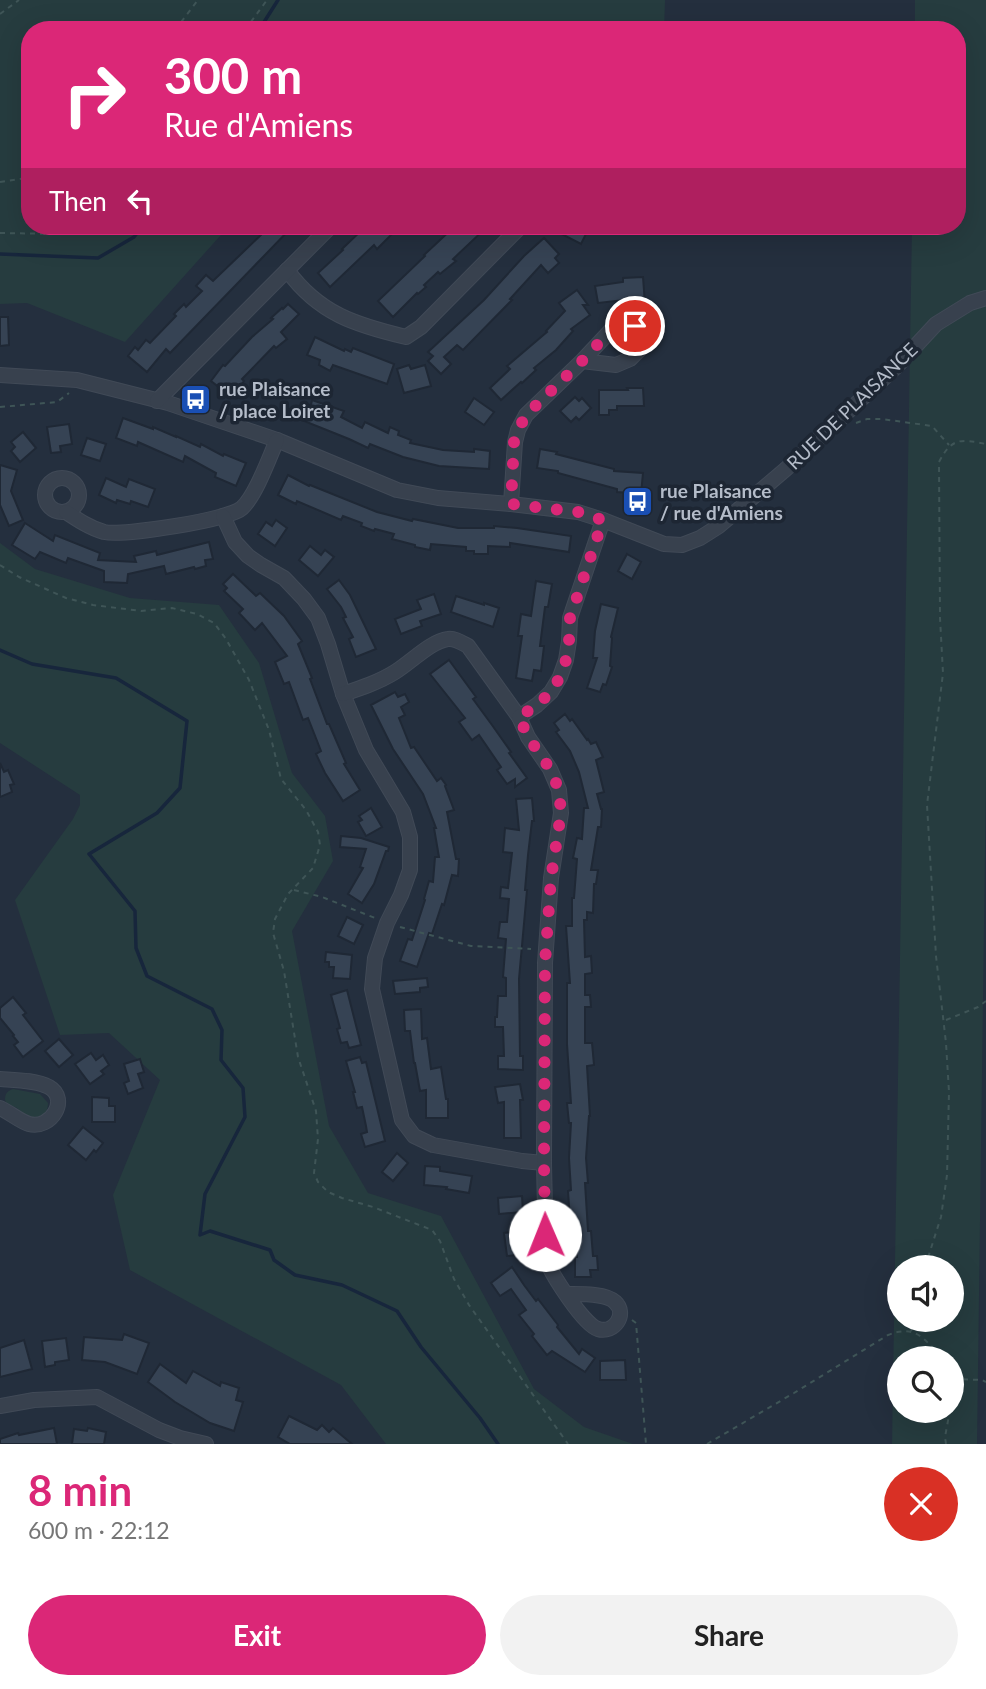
<!DOCTYPE html>
<meta charset="utf-8">
<style>
body{margin:0;font-family:Lato,sans-serif;background:#f2f2f2;color:#222;height:100vh;display:flex;flex-direction:column;font-size:26px;white-space:nowrap}
*{box-sizing:border-box;margin:0}
p{font-size:23px;color:#767676}
.icon{flex:none;width:38px;height:38px;fill:none;stroke:currentColor;stroke-width:2;stroke-linecap:round;stroke-linejoin:round}
.map{position:relative;height:1444px;overflow:hidden}
.drawer{display:flex;flex-direction:column;background:#fff;flex:1}
.drawer>*{flex:none}
.top-card{position:absolute;left:21px;top:21px;width:945px;height:214px;border-radius:28px;box-shadow:0 7px 28px #0002;background:#db2777;color:#fff;overflow:hidden}
.tools{position:absolute;left:887px;top:1255px;display:grid;gap:14px}
.tools a{display:grid;place-items:center;width:77px;height:77px;border-radius:50%;background:#fff;box-shadow:0 7px 28px #0002;font-size:35px}
.pin{position:absolute;display:grid;place-items:center;width:60px;height:60px;color:#fff;margin:-30px;border:4px solid #fff;border-radius:50%;box-shadow:0 2px 7px #0007}
.me{position:absolute;width:77px;margin:-38px;rotate:359deg;stroke-linejoin:round;filter:drop-shadow(0 0 5px #0008)}
.turn{display:flex;align-items:center;gap:24px;height:147px;padding:0 28px;font-size:32px}
.turn .icon{width:91px;height:91px;stroke-width:2.5}
.turn b{display:block;font-size:49px;line-height:60px}
.then{display:flex;align-items:center;height:66px;padding:0 28px;background:#0003;gap:14px;font-size:26px}
.round{display:grid;place-items:center;flex:none;width:74px;height:74px;border-radius:37px;background:#f2f2f2}
.overview{display:flex;align-items:center;justify-content:space-between;height:119px;padding:0 28px}
h1{font-size:42px;font-weight:700;line-height:52px;color:#db2777}
.button{display:flex;gap:14px;margin-top:auto;padding:14px 28px}
.button a{flex:1;height:80px;border-radius:42px;background:#db2777;color:#fff;font-size:28px;font-weight:700;line-height:80px;text-align:center}
.button a+a{background:#f2f2f2;color:#222}
.map>svg:first-child{display:block}
.green{fill:#263c3f;fill-rule:evenodd}
.lines{fill:none;stroke-linecap:round;stroke-linejoin:round}
.stream{stroke:#17263c;stroke-width:3.5}
.building{fill:#364354;stroke:#1f2835;stroke-width:2}
.minor-casing{stroke:#414a57;stroke-width:16}
.path{stroke:#3f5557;stroke-width:2;stroke-dasharray:5 5;stroke-linecap:butt}
.minor{stroke:#38414e;stroke-width:14}
.route{stroke:#db2777;stroke-width:12;stroke-dasharray:0 21.6}
.labels{text-anchor:middle;stroke-width:7;stroke-linejoin:round;paint-order:stroke}
.poi-label{font-size:19px;font-weight:bold;fill:#b4bcc9;stroke:#1d2633;text-anchor:start}
.street-label{font-size:19px;fill:#b4bcc9;stroke:#1d2633}
</style>
<div class="map">
<svg width="986" height="1444" viewBox="0 0 986 1444">
<rect width="100%" height="100%" fill="#242f3e"/>
<g class="green">
<polygon points="0,0 665,0 664,30 30,30 30,226 229,226 125,342 27,303 0,304"/>
<path d="M915,0h71v777l-9,667h-85l20,-1218h45v-196h-42zM900,1267h52v53h-52zM900,1358h52v52h-52z"/>
<polygon points="0,543 35,569 130,598 219,605 259,663 292,773 325,816 333,861 292,931 329,1126 368,1193 441,1216 534,1389 584,1427 633,1444 386,1444 341,1385 130,1270 113,1195 160,1080 109,1033 60,1035 15,900 73,819 80,805 80,795 0,743"/>
<path d="M13,1089l27,5 8,9c0,12 -8,14 -18,16l-13,-11 -10,-4 -2,-4c0,-6 2,-9 8,-11z"/>
</g>
<g class="lines">
<g class="stream">
<polyline points="259,30 278,0"/>
<polyline points="0,254 98,258 134,237 143,226"/>
<polyline points="0,650 32,664 116,678 187,721 180,788 157,813 89,854 135,911 136,948 147,976 212,1009 222,1030 221,1060 243,1088 245,1117 205,1194 200,1235 210,1231 270,1250 274,1260 295,1275 342,1285 397,1311 421,1347 480,1418 498,1444"/>
</g>
</g>
<g class="building">
<polygon points="258,226 293,226 170,353 166,349 147,372 128,356 135,347 138,350 146,340 150,343 176,316 174,314 184,304 186,307 202,291 196,286 206,275 213,281 264,232"/>
<polygon points="366,226 384,226 392,234 377,249 374,245 330,287 318,273 343,250 342,249"/>
<polygon points="455,226 488,226 453,259 456,261 440,274 438,272 424,285 426,287 418,294 417,293 393,317 378,301 425,256 424,255"/>
<polygon points="546,226 590,226 581,244"/>
<polygon points="544,238 559,254 555,258 559,263 548,273 541,265 510,299 512,300 463,350 457,345 444,357 451,364 441,374 428,361 433,356 428,352 484,300 524,256"/>
<polygon points="643,277 645,304 624,305 624,300 598,303 595,286 623,282 623,278"/>
<polygon points="577,290 588,305 583,305 590,315 571,329 573,331 556,350 534,368 536,370 522,383 521,382 501,400 490,388 510,369 507,366 547,332 546,331 565,311 559,303"/>
<polygon points="288,304 299,314 281,332 287,339 276,348 274,346 242,379 244,381 238,389 235,387 229,395 211,381 223,365 225,366 252,337 273,319 271,318 282,308 283,309"/>
<polygon points="0,317 8,317 9,345 0,346"/>
<polygon points="315,337 344,351 345,349 351,352 353,348 394,364 387,384 333,365 330,371 319,365 320,360 307,355"/>
<polygon points="409,365 411,369 425,365 431,386 404,393 397,369"/>
<polygon points="627,388 643,388 644,406 617,406 617,410 609,410 609,415 599,415 599,390 628,390"/>
<polygon points="575,397 579,401 582,398 591,408 579,420 576,417 571,422 560,411"/>
<polygon points="474,398 494,412 484,425 465,412"/>
<polygon points="312,400 344,411 341,417 362,428 365,422 388,433 390,427 399,431 398,435 411,440 410,443 443,450 474,452 474,449 490,451 489,469 439,466 403,457 370,444 368,448 349,439 299,419 304,404 311,405"/>
<polygon points="123,418 153,429 153,427 176,437 176,436 200,447 201,444 223,456 224,454 246,463 236,486 215,477 216,473 185,456 183,462 138,442 137,446 116,438"/>
<polygon points="69,424 72,444 60,446 61,452 51,453 47,427"/>
<polygon points="23,432 36,448 20,462 11,451 15,447 11,442"/>
<polygon points="87,438 106,444 100,461 81,455"/>
<polygon points="540,449 557,452 556,454 614,469 614,471 643,473 641,494 617,492 617,489 558,473 558,471 537,468"/>
<polygon points="0,465 17,470 11,491 23,520 9,526 0,505"/>
<polygon points="288,475 309,486 310,485 377,512 412,521 413,519 458,528 494,528 494,526 517,528 571,536 569,552 510,543 510,547 488,546 488,554 474,554 474,551 466,551 466,547 431,544 430,550 415,547 415,545 392,539 394,534 375,529 374,531 361,526 362,523 343,516 341,520 297,501 296,504 278,495"/>
<polygon points="106,478 126,487 129,479 155,489 148,507 131,501 130,504 117,500 116,503 99,495"/>
<polygon points="276,520 287,528 275,546 258,534 266,522 272,526"/>
<polygon points="25,523 53,541 55,535 100,553 98,560 136,562 134,556 156,551 157,555 209,542 213,559 205,560 206,566 195,569 194,567 166,574 164,566 128,574 127,583 104,582 104,571 68,558 66,563 40,552 35,559 12,545"/>
<polygon points="310,546 321,555 325,550 334,557 318,576 299,560"/>
<polygon points="627,554 641,562 632,579 618,571"/>
<polygon points="233,574 256,596 260,593 284,616 302,641 298,644 312,678 310,679 327,724 329,724 346,763 344,764 360,790 343,801 325,773 316,754 321,751 308,718 303,720 289,682 284,684 275,662 287,656 262,623 255,630 239,613 243,609 224,591 227,588 223,584"/>
<polygon points="339,580 350,595 376,649 356,657 349,639 353,637 343,618 346,617 341,607 327,589"/>
<polygon points="536,581 552,584 548,607 545,607 540,646 544,646 541,671 534,670 532,681 516,678 522,636 518,636 521,614 531,616"/>
<polygon points="434,594 441,614 420,621 422,626 401,634 395,619 421,609 417,600"/>
<polygon points="456,596 484,605 484,603 499,608 493,627 451,612"/>
<polygon points="601,604 618,608 611,637 612,638 610,666 612,667 606,685 603,684 600,692 587,688 597,658 593,658 595,631"/>
<polygon points="449,660 476,697 473,699 492,725 511,752 509,753 527,778 515,787 515,779 507,784 497,770 501,767 479,735 472,740 459,722 465,718 430,674"/>
<polygon points="395,692 398,697 405,694 409,702 401,707 405,715 399,718 411,748 414,747 437,781 441,778 446,785 445,786 454,810 447,812 456,859 459,859 458,876 452,875 444,905 442,904 432,934 429,933 417,967 400,961 408,939 412,940 425,900 424,899 429,881 433,882 435,857 439,857 434,828 436,828 423,794 393,749 371,705"/>
<polygon points="565,714 570,721 572,719 587,740 588,739 591,744 596,742 603,757 596,760 604,792 597,794 601,809 602,809 601,827 598,827 591,870 598,870 596,884 594,884 593,913 587,912 587,920 584,920 585,957 591,956 592,973 585,974 585,995 590,995 591,1007 585,1007 585,1043 592,1043 594,1065 587,1066 590,1116 589,1116 586,1158 588,1183 585,1183 588,1231 591,1231 593,1256 597,1256 598,1270 590,1270 591,1277 575,1277 575,1257 577,1257 575,1234 571,1235 568,1191 571,1190 569,1158 571,1123 569,1123 567,1103 571,1103 567,1044 567,983 570,983 566,926 572,926 572,898 574,898 577,859 573,858 577,838 582,839 584,808 588,808 579,772 570,751 556,732 559,730 554,723"/>
<polygon points="0,763 4,772 8,770 14,784 10,785 12,792 0,797"/>
<polygon points="532,798 534,821 532,821 528,855 525,890 527,890 519,979 520,1056 523,1056 523,1070 498,1069 498,1056 504,1056 503,1027 495,1027 495,1017 497,1017 498,996 506,996 506,978 503,977 506,939 498,938 500,922 507,922 509,899 500,898 501,887 508,888 512,853 503,852 505,828 519,830 516,799"/>
<polygon points="371,808 382,827 366,836 358,822 362,820 359,816"/>
<polygon points="341,836 361,838 389,847 388,851 386,851 374,884 362,903 348,894 363,868 360,867 366,849 340,847"/>
<polygon points="347,917 363,925 354,944 338,936"/>
<polygon points="326,952 352,955 350,979 333,978 334,967 329,967 329,962 325,962"/>
<polygon points="427,978 428,987 420,988 420,992 395,994 393,981"/>
<polygon points="347,990 361,1045 349,1048 347,1042 341,1043 337,1029 340,1028 331,995"/>
<polygon points="13,997 26,1013 23,1015 43,1041 23,1057 14,1045 18,1042 13,1036 14,1035 0,1018 0,1008"/>
<polygon points="421,1009 422,1039 427,1038 431,1069 441,1067 446,1099 448,1099 448,1118 426,1118 426,1090 420,1091 415,1063 414,1063 410,1031 405,1031 404,1010"/>
<polygon points="59,1039 73,1055 59,1067 45,1051"/>
<polygon points="91,1053 96,1060 103,1055 109,1065 101,1071 104,1074 90,1084 75,1064"/>
<polygon points="360,1057 362,1063 366,1062 385,1141 365,1147 361,1134 367,1132 366,1126 362,1107 357,1108 353,1092 355,1092 346,1061"/>
<polygon points="140,1059 144,1072 138,1074 143,1088 128,1094 124,1083 129,1081 124,1064"/>
<polygon points="520,1084 523,1100 520,1100 521,1138 504,1138 504,1102 498,1103 495,1087"/>
<polygon points="92,1097 109,1098 109,1106 115,1106 115,1122 92,1122"/>
<polygon points="83,1127 103,1143 96,1152 94,1150 86,1160 68,1145"/>
<polygon points="397,1153 408,1163 393,1181 382,1172"/>
<polygon points="425,1166 440,1167 440,1171 472,1176 469,1193 446,1189 447,1187 424,1185"/>
<polygon points="522,1196 523,1212 499,1214 498,1198"/>
<polygon points="522,1231 524,1254 507,1256 504,1233"/>
<polygon points="512,1267 524,1285 536,1301 538,1299 558,1325 557,1327 579,1354 582,1349 595,1358 585,1372 552,1351 547,1355 532,1336 534,1334 519,1315 526,1310 511,1289 500,1296 491,1283"/>
<polygon points="124,1334 149,1343 137,1374 105,1362 82,1360 84,1337 122,1340"/>
<polygon points="66,1338 69,1360 55,1362 55,1365 45,1367 42,1341"/>
<polygon points="24,1340 32,1369 0,1377 0,1348"/>
<polygon points="625,1360 626,1380 600,1380 600,1361"/>
<polygon points="160,1364 186,1383 193,1371 220,1386 221,1382 239,1388 236,1400 243,1402 234,1431 210,1423 175,1402 148,1382"/>
<polygon points="289,1416 317,1430 322,1425 329,1432 333,1428 352,1444 290,1444 278,1437"/>
<polygon points="54,1428 57,1444 0,1444 0,1439 18,1433 19,1435"/>
<polygon points="88,1428 106,1432 104,1444 72,1444 74,1429 87,1431"/>
</g>
<g class="lines">
<defs>
<g id="minor">
<path d="M287,270c32,44 69,55 119,67l15,-10 100,-101"/>
<polyline points="0,375 77,380 168,403 277,440 397,490 438,498 511,504 578,512 603,520 664,544 682,545 700,538 719,526 786,469 897,366 936,324 970,303 986,298"/>
<polyline points="157,401 331,226"/>
<circle cx="62" cy="495" r="17"/>
<polyline points="511,504 515,442 518,430 526,415 582,361 616,365 630,359 640,349 641,336 635,326 623,324 613,328 582,361"/>
<path d="M66,512c12,8 24,16 38,20 20,4 125,-12 138,-24 14,-13 27,-50 35,-68"/>
<polyline points="223,516 235,542 248,556 261,565 284,578 304,599 318,618 328,644 343,694 366,750 403,812 410,837 410,870 401,895 387,923 375,958 372,989 402,1120 414,1136 433,1145 522,1161 544,1163"/>
<path d="M343,694c18,-6 36,-12 52,-22 15,-9 36,-31 53,-33 7,-1 14,4 20,7l51,71 9,20 22,32 9,21 2,23 -10,65 -6,85 -1,200 2,96c5,15 38,66 52,70 16,5 30,-15 17,-27 -9,-9 -36,-8 -48,-8"/>
<polyline points="519,717 537,705 551,692 560,677 566,660 569,641 570,618 603,520"/>
<path d="M0,1079c15,1 36,1 49,8 21,12 2,43 -20,37 -8,-2 -20,-12 -29,-16"/>
<polyline points="0,1406 34,1400 97,1397 159,1430 180,1438 206,1444"/>
</g>
</defs>
<use href="#minor" class="minor-casing"/>
<g class="path">
<polyline points="0,14 19,0"/>
<polyline points="175,30 198,0"/>
<polyline points="245,30 267,0"/>
<polyline points="0,182 27,178 30,176"/>
<polyline points="0,233 59,234 81,226"/>
<polyline points="0,407 57,402 69,393"/>
<polyline points="856,423 867,419 882,419 932,426 949,445"/>
<polyline points="0,565 19,577 66,598 93,605 141,611 172,608 197,614 214,623 226,639 249,680 269,730 281,779 306,810 318,832 320,845 313,868 288,894 275,919 273,933 284,971 298,1057 316,1111 318,1139 314,1173 318,1182 328,1192 342,1198 373,1207 432,1230 440,1241 454,1279 469,1305 568,1444"/>
<polyline points="294,890 322,897 375,918"/>
<polyline points="400,927 471,946 531,949"/>
<polyline points="946,1020 978,1007 986,1001"/>
<path d="M925,1267l16,-50 6,-42 2,-83 -3,-49 -10,-87 -9,-151 16,-132 -3,-55 -1,-156c13,-25 22,-23 47,-18"/>
<polyline points="632,1320 636,1323 646,1444"/>
<polyline points="911,1331 914,1320"/>
<polyline points="952,1374 954,1391 952,1399"/>
<polyline points="953,1379 982,1380 986,1382"/>
<path d="M707,1444l87,-51 94,-58c28,-11 36,4 54,23"/>
<polyline points="946,1444 945,1437 950,1410"/>
</g>
<use href="#minor" class="minor"/>
</g>
<g class="lines">
<polyline class="route" points="545,1235 544,1163 545,963 551,878 561,813 559,790 550,769 528,737 519,717 537,705 551,692 560,677 566,660 569,641 570,618 603,520 578,512 511,504 514,442 518,430 526,415 582,361 613,328 623,324 635,326"/>
</g>
<defs>
<symbol id="bus-square" viewBox="-11 -11 22 22"><rect x="-9" y="-9" width="18" height="18" rx="4" fill="#1a4fb4" stroke="#1d2633"/><path d="M-5-6H5V4H4V6H2V4H-2V6H-4V4H-5ZM-3.5-4V0h7V-4ZM-3.5 1.2v1.5H-2V1.2ZM2 1.2v1.5H3.5V1.2Z" fill="#fff"/></symbol>
</defs>
<g fill-rule="evenodd">
<use href="#bus-square" x="178" y="382" width="35" height="35"/>
<use href="#bus-square" x="620" y="484" width="35" height="35"/>
</g>
<g class="labels">
<g class="poi-label">
<text x="219" y="396">rue Plaisance<tspan x="219" dy="22">/ place Loiret</tspan></text>
<text x="660" y="498">rue Plaisance<tspan x="660" dy="22">/ rue d'Amiens</tspan></text>
</g>
<g class="street-label">
<text transform="translate(852 406) rotate(-44)" y="7">RUE DE PLAISANCE</text>
</g>
</g>
</svg>
<div class="tools">
<a><svg class="icon" aria-label="sound" viewBox="0 0 24 24"><path d="M4 9h4l5-4v14l-5-4H4zM17 9q2 3 0 6"/></svg></a>
<a><svg class="icon" aria-label="search" viewBox="0 0 24 24"><circle cx="10" cy="10" r="6"/><path d="M15 15l6 6"/></svg></a>
</div>
<div class="pin" style="left:635px;top:326px;background:#d93025"><svg class="icon" aria-label="arrive" viewBox="0 0 24 24"><path d="M6 21V4h12l-3 4 3 4H6"/></svg></div>
<svg class="me" style="left:545px;top:1235px" viewBox="-20 -20 40 40"><circle r="19" fill="#fff"/><path d="M0-13L10 11 0 6-10 11z" fill="#db2777"/></svg>
<div class="top-card">
<div class="turn"><svg class="icon" aria-label="right" viewBox="0 0 24 24"><path d="M7 20v-9h11M14 6l5 5-5 5"/></svg><div><b>300 m</b>Rue d'Amiens</div></div>
<div class="then">Then<svg class="icon" aria-label="left" viewBox="0 0 24 24"><path d="M17 20v-9H6M10 6l-5 5 5 5"/></svg></div>
</div>
</div>
<section class="drawer">
<div class="overview"><div><h1>8 min</h1><p>600 m · 22:12</p></div><a class="round" style="background:#d93025;color:#fff"><svg class="icon" aria-label="close" viewBox="0 0 24 24"><path d="M6 6l12 12M18 6L6 18"/></svg></a></div>
<div class="button"><a>Exit</a><a>Share</a></div>
</section>
